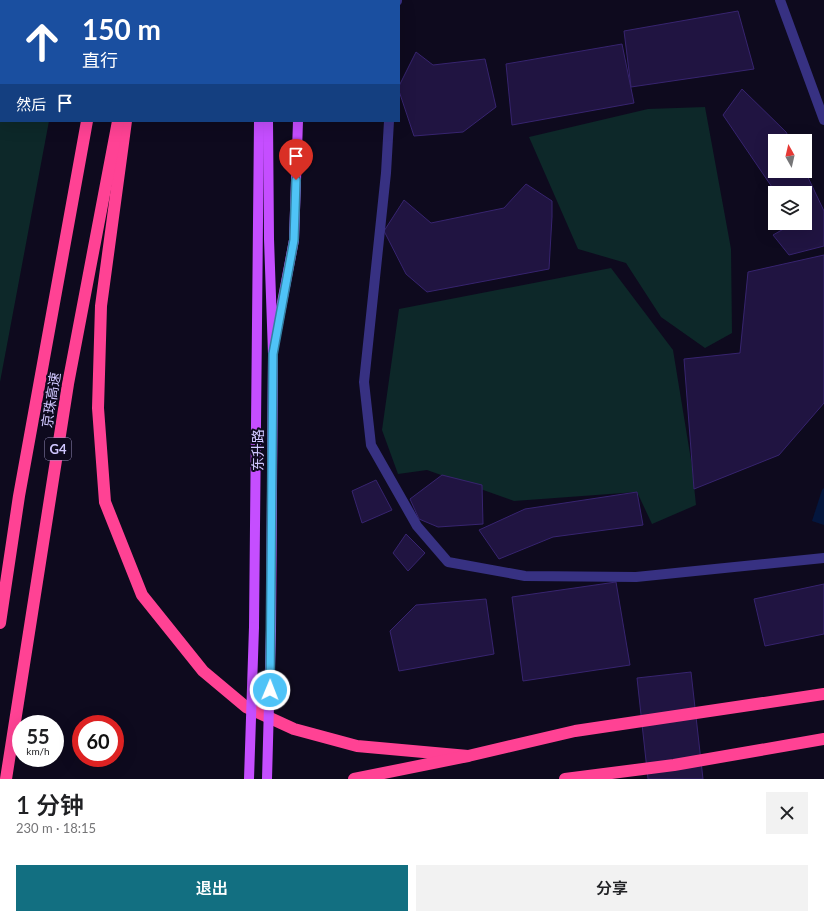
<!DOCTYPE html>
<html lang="zh">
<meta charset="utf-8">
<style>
body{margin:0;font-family:Lato,"Noto Sans SC",sans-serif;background:#f2f2f2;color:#202124;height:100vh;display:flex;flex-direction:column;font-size:15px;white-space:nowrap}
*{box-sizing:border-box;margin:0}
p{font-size:13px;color:#757577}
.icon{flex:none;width:22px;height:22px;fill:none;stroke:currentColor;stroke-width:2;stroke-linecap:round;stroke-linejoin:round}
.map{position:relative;height:779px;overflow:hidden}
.side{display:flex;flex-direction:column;background:#fff;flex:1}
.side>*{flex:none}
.hud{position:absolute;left:0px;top:0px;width:400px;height:122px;box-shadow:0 4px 16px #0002;background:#1a4fa0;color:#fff;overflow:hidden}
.needle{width:26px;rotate:352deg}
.controls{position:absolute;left:768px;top:134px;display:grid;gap:8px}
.controls a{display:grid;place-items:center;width:44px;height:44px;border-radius:0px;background:#fff;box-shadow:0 4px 16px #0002;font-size:20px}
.speed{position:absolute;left:12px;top:715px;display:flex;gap:8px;font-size:20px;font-weight:700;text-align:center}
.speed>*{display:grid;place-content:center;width:52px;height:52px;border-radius:50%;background:#fff;box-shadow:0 4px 16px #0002;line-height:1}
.speed small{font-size:10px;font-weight:400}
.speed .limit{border:6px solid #d22;background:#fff;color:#111}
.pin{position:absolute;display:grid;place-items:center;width:34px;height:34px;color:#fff;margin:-41px -17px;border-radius:50% 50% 50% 0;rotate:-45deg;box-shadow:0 0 4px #0007}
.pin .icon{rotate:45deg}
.me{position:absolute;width:44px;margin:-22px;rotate:1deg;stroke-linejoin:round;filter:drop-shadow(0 0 3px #0008)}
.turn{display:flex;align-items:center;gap:14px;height:84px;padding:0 16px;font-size:18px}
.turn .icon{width:52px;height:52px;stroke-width:2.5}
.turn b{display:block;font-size:28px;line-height:34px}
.then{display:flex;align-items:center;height:38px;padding:0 16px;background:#0003;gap:8px;font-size:15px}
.round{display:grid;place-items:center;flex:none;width:42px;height:42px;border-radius:0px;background:#f2f2f2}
.summary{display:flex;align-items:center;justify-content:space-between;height:68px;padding:0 16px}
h1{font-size:24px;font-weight:600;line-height:30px}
.action{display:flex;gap:8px;margin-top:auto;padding:8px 16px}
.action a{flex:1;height:46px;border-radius:0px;background:#126f81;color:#fff;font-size:16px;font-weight:600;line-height:46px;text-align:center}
.action a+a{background:#f2f2f2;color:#202124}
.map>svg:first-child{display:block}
.green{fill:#0d2829}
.water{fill:#04163d}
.building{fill:#201441;stroke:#37246f}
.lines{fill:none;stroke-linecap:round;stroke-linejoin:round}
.minor{stroke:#373182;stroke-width:10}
.major{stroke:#c54eff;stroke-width:10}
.highway{stroke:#ff4294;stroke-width:12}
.major-bridge{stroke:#c54eff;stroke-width:10}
.route-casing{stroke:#337fa1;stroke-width:10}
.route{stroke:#4fc3f7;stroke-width:7}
.labels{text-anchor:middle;stroke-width:4;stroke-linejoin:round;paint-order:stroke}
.shield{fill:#0e0a1e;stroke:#968ebc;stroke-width:1}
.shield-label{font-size:13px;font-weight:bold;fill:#d0c7ff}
.street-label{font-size:14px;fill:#d0c7ff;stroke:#0e0a1e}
</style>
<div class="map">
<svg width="824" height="779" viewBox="0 0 824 779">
<rect width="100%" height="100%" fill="#0e0a1e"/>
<g class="green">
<polygon points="0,0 72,0 1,1 1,121 49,121 0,382"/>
<polygon points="705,107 731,249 732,333 705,348 661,317 626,263 578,249 529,137 648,109"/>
<polygon points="611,268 673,350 692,466 696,505 652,524 637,492 514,501 427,470 398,474 382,430 399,309"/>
</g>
<polygon class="water" points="824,488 824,525 812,521 822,490"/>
<g class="building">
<polygon points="738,11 754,69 631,87 624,31"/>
<polygon points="622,44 634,103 512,125 506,64"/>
<polygon points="416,52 433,65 485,59 496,107 463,132 414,136 399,91 399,86"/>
<polygon points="742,89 786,132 791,141 775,141 775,171 805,171 824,211 824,246 789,255 773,235 794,223 805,223 805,193 776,193 723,115"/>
<polygon points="526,184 552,201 552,217 549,269 427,292 406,274 384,231 404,200 431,223 504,208"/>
<polygon points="824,255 824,403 779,455 694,489 684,359 740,353 748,272"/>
<polygon points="442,475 482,485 483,524 438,527 419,519 410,499"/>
<polygon points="376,480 392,510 362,523 352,491"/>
<polygon points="637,492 643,525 553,537 499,559 479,530 525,509"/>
<polygon points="406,534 425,553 408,571 393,553"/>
<polygon points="616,582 630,665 523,681 512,597"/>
<polygon points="824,584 824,634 765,646 754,599"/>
<polygon points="486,599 494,654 399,671 390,631 416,605"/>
<polygon points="691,672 703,779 648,779 637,678"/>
</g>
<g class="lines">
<g class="minor">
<polyline points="780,0 824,120"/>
<polyline points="397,1 397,0"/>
<polyline points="389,121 386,173 364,382 371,445 417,526 448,562 525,576 636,577 824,558"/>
</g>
<g class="major">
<polyline points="264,1 264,0"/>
<polyline points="275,1 275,0"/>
<polyline points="302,1 302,0"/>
<polyline points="268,121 269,239 273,354 271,630"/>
<polyline points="276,334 294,240 298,121"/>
<polyline points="254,627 259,121"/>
</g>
<g class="highway">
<polyline points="109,1 109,0"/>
<polyline points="141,1 141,0"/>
<polyline points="126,121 101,306 98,408 105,502 142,595 203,671 246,707 294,729 357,746 468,756"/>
<polyline points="0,623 19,496 87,121"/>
<polyline points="6,779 68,384 118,121"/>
<polyline points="354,779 468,756 575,731 824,694"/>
<polyline points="565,779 674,765 824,739"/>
</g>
<g class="major-bridge">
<polyline points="249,779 254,627"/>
<polyline points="267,779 271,630"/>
</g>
</g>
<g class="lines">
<defs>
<polyline id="route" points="270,690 273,354 294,240 296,180"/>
</defs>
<use href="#route" class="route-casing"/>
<use href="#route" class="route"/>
</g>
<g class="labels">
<rect class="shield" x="45" y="438" width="26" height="22" rx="3"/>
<g class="shield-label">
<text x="58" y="454">G4</text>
</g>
<g class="street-label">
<text transform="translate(51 400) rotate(-81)" y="5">京珠高速</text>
<text transform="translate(258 450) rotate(-90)" y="5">东升路</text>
</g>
</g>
</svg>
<div class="controls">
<a><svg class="needle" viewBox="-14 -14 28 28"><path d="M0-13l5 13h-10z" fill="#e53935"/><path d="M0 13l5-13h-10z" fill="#757577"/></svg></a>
<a><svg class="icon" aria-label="layers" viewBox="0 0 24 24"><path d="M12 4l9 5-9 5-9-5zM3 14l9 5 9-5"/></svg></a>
</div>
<div class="speed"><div>55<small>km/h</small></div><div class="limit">60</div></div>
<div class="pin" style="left:296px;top:180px;background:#d93025"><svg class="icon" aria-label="arrive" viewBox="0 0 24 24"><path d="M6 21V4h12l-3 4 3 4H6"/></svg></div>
<svg class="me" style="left:270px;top:690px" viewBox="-20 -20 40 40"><circle r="17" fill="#4fc3f7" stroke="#fff" stroke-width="3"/><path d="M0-11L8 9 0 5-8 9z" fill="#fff"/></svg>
<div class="hud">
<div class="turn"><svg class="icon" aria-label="ahead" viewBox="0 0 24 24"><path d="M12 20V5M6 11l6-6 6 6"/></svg><div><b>150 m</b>直行</div></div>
<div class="then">然后<svg class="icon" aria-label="arrive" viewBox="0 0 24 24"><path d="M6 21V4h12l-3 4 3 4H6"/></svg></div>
</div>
</div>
<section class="side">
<div class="summary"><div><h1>1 分钟</h1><p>230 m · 18:15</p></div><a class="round"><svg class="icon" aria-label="close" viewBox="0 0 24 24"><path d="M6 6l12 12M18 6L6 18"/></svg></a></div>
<div class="action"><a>退出</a><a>分享</a></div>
</section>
